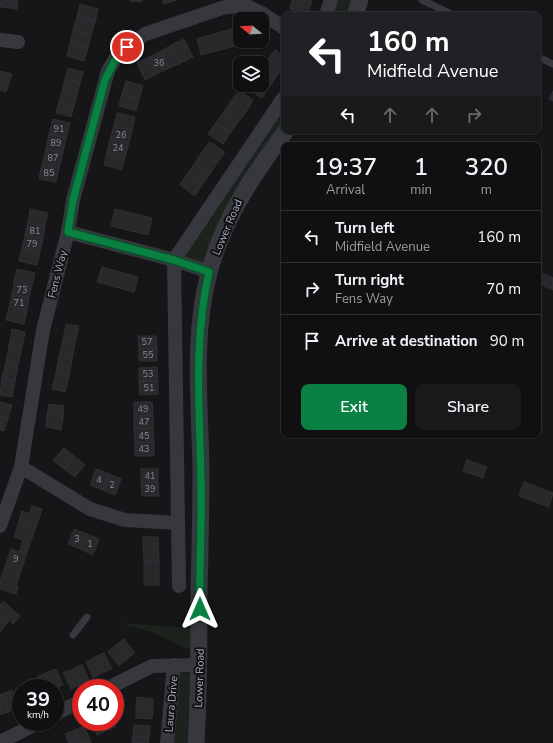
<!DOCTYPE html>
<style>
body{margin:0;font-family:"Nunito Sans",sans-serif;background:#19191b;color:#f1f3f6;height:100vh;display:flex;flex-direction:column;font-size:15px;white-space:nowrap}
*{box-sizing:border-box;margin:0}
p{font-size:13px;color:#9c9d9f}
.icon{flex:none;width:22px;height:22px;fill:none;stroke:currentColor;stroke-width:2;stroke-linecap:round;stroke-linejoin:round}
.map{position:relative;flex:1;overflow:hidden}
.panel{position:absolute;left:281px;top:142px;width:260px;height:296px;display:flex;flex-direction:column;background:#101012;border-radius:8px;box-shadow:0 1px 3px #0004,0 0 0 1px #303032}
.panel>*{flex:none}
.hud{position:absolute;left:281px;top:12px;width:260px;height:122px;border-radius:8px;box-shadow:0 1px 3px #0004,0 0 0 1px #303032;background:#202124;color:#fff;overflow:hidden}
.needle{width:26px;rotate:288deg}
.tools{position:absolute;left:233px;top:12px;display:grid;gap:8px}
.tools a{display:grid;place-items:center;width:36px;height:36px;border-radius:8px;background:#101012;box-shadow:0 1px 3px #0004,0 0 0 1px #303032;font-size:20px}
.speed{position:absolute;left:12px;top:679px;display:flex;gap:8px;font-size:20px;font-weight:700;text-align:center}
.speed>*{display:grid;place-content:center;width:52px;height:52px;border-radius:50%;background:#101012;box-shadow:0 1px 3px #0004,0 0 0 1px #303032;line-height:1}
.speed small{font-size:10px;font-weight:400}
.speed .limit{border:6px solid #d22;background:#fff;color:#111}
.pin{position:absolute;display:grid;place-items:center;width:34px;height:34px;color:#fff;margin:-17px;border:2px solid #fff;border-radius:50%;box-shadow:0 1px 4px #0007}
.me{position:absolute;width:44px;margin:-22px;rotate:0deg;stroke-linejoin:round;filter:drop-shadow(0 0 3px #0008)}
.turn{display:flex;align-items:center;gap:14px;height:84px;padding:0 20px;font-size:18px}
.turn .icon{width:52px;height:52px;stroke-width:2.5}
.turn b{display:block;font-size:28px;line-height:34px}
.lanes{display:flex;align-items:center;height:38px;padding:0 20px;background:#0003;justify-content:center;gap:20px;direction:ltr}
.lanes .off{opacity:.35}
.eta{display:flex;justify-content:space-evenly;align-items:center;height:68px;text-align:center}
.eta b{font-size:24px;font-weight:600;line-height:28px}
.cta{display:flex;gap:8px;margin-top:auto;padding:8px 20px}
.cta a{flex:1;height:46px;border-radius:8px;background:#0b8043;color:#fff;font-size:16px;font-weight:600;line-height:46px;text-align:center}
.cta a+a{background:#19191b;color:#f1f3f6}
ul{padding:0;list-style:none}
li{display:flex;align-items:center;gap:12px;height:52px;padding:0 20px;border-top:1px solid #303032}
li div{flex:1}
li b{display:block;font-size:15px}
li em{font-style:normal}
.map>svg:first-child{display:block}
.green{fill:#1c231d}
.building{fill:#29292c;stroke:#303034}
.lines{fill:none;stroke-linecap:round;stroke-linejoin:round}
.service{stroke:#37383d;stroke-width:7}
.minor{stroke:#37383d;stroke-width:14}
.tertiary{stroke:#37383d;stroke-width:17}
.route-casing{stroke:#07532c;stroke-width:10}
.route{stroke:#0b8043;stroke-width:7}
.labels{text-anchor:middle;stroke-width:4;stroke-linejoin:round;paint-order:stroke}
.number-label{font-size:9px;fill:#888b94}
.street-label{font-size:11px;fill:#a8adb8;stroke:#111113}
</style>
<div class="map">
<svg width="553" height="743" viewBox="0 0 553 743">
<rect width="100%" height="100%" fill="#161618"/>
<g class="green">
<polygon points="331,0 360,0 355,15 326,15"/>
<polygon points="284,98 284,131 209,271 176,259"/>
<polygon points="119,623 191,628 192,651 151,632"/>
<polygon points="182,673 188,674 190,678 187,743 172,743 180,674"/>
</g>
<g class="building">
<polygon points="0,0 3,0 2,7 0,7"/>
<polygon points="3,0 18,0 17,9 2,7"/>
<polygon points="130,0 142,0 142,2 130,1"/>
<polygon points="163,0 177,0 164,4"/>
<polygon points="292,0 312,1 308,14 290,9"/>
<polygon points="80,4 98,9 95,22 77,17"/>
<polygon points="77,17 95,22 91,35 73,30"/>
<polygon points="235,28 239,45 201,55 197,39"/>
<polygon points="73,30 91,35 88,48 70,43"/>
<polygon points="184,39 193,57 181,63 172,45"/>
<polygon points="70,43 88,48 84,61 67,56"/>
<polygon points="172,45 181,63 169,68 161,51"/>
<polygon points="275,50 284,56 284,66 282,69 268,59"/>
<polygon points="161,51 169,68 157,74 149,57"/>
<polygon points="149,57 157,74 145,80 137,63"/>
<polygon points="268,59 282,69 275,78 262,69"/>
<polygon points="68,68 83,72 80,83 65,79"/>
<polygon points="262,69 275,78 269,88 262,84"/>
<polygon points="0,71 12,74 6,92 0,90"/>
<polygon points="65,79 80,83 77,95 62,91"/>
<polygon points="126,81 143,86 139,99 122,94"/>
<polygon points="262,84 269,88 262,98 248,89 251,85"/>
<polygon points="239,90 253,100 246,112 231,101"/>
<polygon points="62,91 77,95 74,106 59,102"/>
<polygon points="553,91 553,101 549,99"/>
<polygon points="122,94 139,99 136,111 119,106"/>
<polygon points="231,101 246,112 238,122 224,112"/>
<polygon points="59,102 74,106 71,117 56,113"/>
<polygon points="224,112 238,122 230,133 216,123"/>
<polygon points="117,113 135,117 132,130 114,126"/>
<polygon points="53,119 70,123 66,138 49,134"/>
<polygon points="216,123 230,133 223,144 208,134"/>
<polygon points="114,126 132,130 129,143 110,139"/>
<polygon points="49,134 66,138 63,153 46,149"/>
<polygon points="110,139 129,143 125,157 107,152"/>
<polygon points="210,142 225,152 217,163 202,152"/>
<polygon points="46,149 63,153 59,168 42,164"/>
<polygon points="107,152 125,157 122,170 104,165"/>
<polygon points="202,152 217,163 210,174 195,163"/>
<polygon points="195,163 210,174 202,185 187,174"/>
<polygon points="42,164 59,168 56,182 39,179"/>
<polygon points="187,174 202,185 195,196 180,185"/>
<polygon points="30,209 48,213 45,226 28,222"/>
<polygon points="115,209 152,218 148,235 111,226"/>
<polygon points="28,222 45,226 43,239 25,235"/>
<polygon points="25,235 43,239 40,252 22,248"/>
<polygon points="22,248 40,252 37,265 19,261"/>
<polygon points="102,267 138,277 134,292 97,282"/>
<polygon points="17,269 35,273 32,286 14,282"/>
<polygon points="539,272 553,278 553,290 538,283"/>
<polygon points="14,282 32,286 29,298 12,295"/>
<polygon points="12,295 29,298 27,311 9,307"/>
<polygon points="9,307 27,311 24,324 6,320"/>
<polygon points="66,324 79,326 75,343 63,340"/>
<polygon points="12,329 25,332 22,348 9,346"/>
<polygon points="138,336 156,336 157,348 139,349"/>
<polygon points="63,340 75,343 72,359 59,356"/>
<polygon points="9,346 22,348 18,365 6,362"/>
<polygon points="157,348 157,361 139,361 139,349"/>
<polygon points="59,356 72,359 69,376 56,373"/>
<polygon points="6,362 18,365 15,381 2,378"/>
<polygon points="157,367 158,381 139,381 139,368"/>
<polygon points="56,373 69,376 65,392 52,389"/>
<polygon points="2,378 15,381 12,397 0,395"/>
<polygon points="139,381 158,381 158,394 140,395"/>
<polygon points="0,402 12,405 8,418 0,416"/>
<polygon points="134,402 152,402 153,415 134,416"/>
<polygon points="49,404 64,406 63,418 47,415"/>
<polygon points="47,415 63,418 61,430 46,427"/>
<polygon points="153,415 153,429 134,429 134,416"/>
<polygon points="0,416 8,418 4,431 0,430"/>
<polygon points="134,429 153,429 154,442 135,443"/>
<polygon points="154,442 154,456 135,456 135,443"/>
<polygon points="64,448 74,456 64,469 53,460"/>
<polygon points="74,456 85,465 75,477 64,469"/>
<polygon points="467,460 487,467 483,478 463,471"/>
<polygon points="96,469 109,474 103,490 90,485"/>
<rect x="141" y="469" width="17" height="13"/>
<polygon points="109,474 121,479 115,495 103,490"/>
<polygon points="141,482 158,482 159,496 142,496"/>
<polygon points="524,482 553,493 549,507 519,496"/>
<polygon points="32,506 42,509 35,530 18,524 22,511 29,514"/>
<polygon points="18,524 35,530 28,549 21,546 23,540 14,537"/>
<polygon points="74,529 87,534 80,549 68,544"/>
<polygon points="87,534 99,539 93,555 80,549"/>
<polygon points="143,537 158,537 159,561 144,561"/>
<polygon points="21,546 28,549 21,571 5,566 11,549 19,552"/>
<rect x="144" y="561" width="15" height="24"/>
<polygon points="5,566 21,571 16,586 18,587 16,594 0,589 0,582"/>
<polygon points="3,601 20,616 13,624 10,620 7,623 0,618 0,605"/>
<polygon points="0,618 7,623 0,632"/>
<polygon points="124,639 135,653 127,659 116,645"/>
<polygon points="116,645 127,659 119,666 108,652"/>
<polygon points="104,653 112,669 102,673 95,657"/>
<polygon points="95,657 102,673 93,678 86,662"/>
<polygon points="82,664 89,680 80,685 73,669"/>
<polygon points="56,669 63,685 55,689 46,673"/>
<polygon points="73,669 80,685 71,689 63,673"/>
<polygon points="46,673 53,688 42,688 37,677"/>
<polygon points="34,680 38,688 26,688 25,684"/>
<polygon points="25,684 26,688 21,688 21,701 15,689"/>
<polygon points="12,690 19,706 10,711 2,694"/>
<polygon points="2,694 10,711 0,715 0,695"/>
<polygon points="137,697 153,699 153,709 136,707"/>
<polygon points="136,707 153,709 152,719 136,718"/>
<polygon points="91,722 102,722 106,731 97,735"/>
<polygon points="102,722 114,722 116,727 106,731"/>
<polygon points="134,725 150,726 149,737 133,736"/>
<polygon points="84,726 91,742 89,743 80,743 75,730"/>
<polygon points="75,730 80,743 69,743 65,734"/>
<polygon points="133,736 149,737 148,743 132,743"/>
</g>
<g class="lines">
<g class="service">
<polyline points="422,0 453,15"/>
<polyline points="538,57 553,64"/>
<polyline points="73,635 87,617"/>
</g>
<g class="minor">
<polyline points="326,15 331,0"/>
<polyline points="0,40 18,42"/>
<polyline points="68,232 174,260 209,272"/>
<polyline points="21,467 90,509 125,520 178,523"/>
<polyline points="0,526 21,467 43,330 68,232 73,200 108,71 118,54 145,34 225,7 247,6 263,14 284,28"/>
<polyline points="179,586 174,260 284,97"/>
<polyline points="108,688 152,666 199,665"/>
<polyline points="55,714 81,701"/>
<polyline points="0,742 40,722"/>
<polyline points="167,743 174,665"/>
</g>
<g class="tertiary">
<polyline points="355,15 360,0"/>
<path d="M196,743c3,-50 3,-100 3,-150 1,-41 2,-82 2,-124 -1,-64 -9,-133 8,-196 14,-54 44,-98 77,-142"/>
</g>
</g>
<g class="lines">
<defs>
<path id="route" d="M127,47l-9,7 -13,26 -32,120 -5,32 106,28 35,12c-16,69 -9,141 -8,212 1,41 -2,83 -1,125"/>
</defs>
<use href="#route" class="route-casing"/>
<use href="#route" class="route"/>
</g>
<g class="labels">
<g class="number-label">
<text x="159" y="66">36</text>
<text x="59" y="132">91</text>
<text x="121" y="138">26</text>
<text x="56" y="146">89</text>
<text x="118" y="151">24</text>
<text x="53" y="161">87</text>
<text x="49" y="176">85</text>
<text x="35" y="234">81</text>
<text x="32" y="247">79</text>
<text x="22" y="293">73</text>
<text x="19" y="306">71</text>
<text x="147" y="345">57</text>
<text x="148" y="358">55</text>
<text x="148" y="377">53</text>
<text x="149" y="391">51</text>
<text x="143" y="412">49</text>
<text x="144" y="425">47</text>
<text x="144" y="439">45</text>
<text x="144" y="452">43</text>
<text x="150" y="479">41</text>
<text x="99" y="483">4</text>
<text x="112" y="488">2</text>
<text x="150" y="492">39</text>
<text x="77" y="542">3</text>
<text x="90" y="547">1</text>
<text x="16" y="562">9</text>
</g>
<g class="street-label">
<text transform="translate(227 227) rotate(-67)" y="4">Lower Road</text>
<text transform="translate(57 274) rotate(-76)" y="4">Fens Way</text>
<text transform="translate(199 678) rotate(-88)" y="4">Lower Road</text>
<text transform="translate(171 704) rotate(-85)" y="4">Laura Drive</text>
</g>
</g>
</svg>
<div class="tools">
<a><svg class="needle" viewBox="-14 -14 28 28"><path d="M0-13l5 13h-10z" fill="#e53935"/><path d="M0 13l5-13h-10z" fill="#9c9d9f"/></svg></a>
<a><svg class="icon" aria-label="layers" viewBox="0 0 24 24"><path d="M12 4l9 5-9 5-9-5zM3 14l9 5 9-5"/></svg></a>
</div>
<div class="speed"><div>39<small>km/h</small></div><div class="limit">40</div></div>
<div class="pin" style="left:127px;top:47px;background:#d93025"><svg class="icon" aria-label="arrive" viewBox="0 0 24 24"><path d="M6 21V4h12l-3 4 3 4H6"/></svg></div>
<svg class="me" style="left:200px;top:609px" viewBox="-20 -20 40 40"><path d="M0-17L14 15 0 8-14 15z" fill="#0b8043" stroke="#fff" stroke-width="4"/></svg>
<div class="hud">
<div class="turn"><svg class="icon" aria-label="left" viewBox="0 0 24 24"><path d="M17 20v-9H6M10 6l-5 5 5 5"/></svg><div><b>160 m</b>Midfield Avenue</div></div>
<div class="lanes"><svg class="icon" aria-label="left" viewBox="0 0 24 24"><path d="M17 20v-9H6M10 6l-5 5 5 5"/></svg><svg class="icon off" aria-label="ahead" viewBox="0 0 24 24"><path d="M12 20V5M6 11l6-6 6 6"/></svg><svg class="icon off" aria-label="ahead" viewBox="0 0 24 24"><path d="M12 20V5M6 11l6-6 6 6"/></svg><svg class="icon off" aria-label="right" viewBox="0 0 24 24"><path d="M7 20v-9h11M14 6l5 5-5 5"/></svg></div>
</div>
<section class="panel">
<div class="eta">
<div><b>19:37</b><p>Arrival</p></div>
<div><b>1</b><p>min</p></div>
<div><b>320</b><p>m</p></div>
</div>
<ul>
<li><svg class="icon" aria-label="left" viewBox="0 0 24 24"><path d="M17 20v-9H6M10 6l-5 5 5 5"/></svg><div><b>Turn left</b><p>Midfield Avenue</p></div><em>160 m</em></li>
<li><svg class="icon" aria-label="right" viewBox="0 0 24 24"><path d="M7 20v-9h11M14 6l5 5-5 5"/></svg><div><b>Turn right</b><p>Fens Way</p></div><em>70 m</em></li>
<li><svg class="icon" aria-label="arrive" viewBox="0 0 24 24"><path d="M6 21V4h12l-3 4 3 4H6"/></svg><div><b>Arrive at destination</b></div><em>90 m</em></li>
</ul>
<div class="cta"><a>Exit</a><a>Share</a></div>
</section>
</div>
